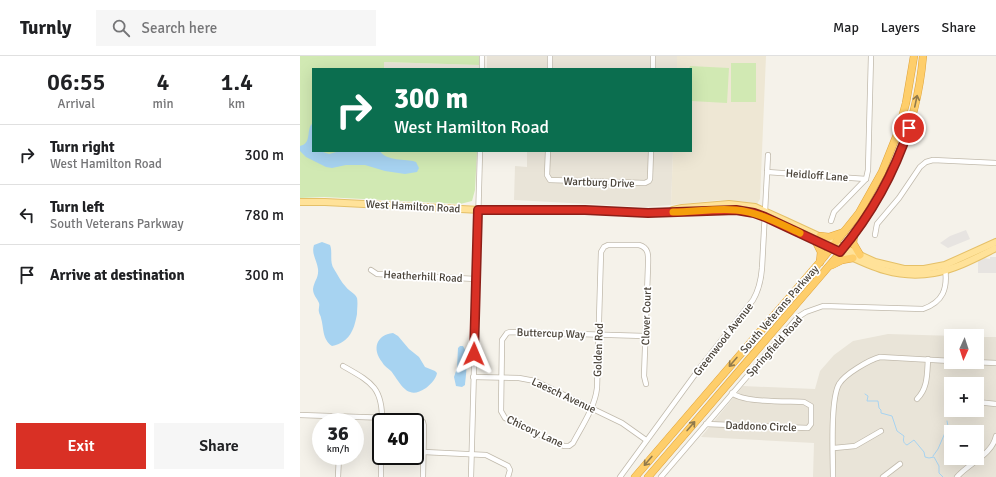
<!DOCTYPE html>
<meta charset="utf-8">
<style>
body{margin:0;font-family:Signika,sans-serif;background:#f6f6f6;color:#202124;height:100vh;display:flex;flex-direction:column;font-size:15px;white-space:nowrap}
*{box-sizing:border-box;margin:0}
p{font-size:13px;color:#757577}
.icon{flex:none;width:22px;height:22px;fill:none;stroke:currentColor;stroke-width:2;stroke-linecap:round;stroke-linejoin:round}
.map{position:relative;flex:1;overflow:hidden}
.drawer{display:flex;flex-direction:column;background:#fff;width:300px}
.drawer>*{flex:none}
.top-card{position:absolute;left:12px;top:12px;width:380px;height:84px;border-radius:0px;box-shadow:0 4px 16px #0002;background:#0b6e4f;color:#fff;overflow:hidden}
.needle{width:26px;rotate:183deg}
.tools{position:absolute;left:644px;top:273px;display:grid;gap:8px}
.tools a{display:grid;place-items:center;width:40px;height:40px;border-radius:0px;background:#fff;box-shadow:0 4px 16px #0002;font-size:20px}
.speed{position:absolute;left:12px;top:357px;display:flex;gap:8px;font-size:20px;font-weight:700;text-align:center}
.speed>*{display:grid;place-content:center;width:52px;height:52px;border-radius:50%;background:#fff;box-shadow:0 4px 16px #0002;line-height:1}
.speed small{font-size:10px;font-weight:400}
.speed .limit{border:2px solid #111;border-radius:6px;background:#fff;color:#111}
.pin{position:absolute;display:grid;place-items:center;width:34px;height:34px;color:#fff;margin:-17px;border:2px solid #fff;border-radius:50%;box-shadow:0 1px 4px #0007}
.me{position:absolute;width:44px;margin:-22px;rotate:1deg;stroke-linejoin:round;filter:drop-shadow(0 0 3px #0008)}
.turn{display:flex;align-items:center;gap:14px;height:84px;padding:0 16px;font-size:18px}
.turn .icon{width:52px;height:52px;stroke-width:2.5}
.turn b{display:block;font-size:28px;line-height:34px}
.eta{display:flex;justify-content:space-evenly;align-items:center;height:68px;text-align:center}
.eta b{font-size:24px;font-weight:600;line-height:28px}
.button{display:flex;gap:8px;margin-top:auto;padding:8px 16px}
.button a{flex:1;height:46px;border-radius:0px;background:#d93025;color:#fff;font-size:16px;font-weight:600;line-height:46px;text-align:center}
.button a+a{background:#f6f6f6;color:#202124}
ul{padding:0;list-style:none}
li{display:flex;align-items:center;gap:12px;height:60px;padding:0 16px;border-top:1px solid #e0e0e0}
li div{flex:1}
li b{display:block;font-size:15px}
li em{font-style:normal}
header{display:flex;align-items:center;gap:24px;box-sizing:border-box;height:56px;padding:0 20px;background:#fff;border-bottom:1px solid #e0e0e0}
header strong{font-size:19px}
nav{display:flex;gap:22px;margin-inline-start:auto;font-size:14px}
.search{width:280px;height:36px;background:#f6f6f6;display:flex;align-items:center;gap:10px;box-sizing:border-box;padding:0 14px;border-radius:0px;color:#757577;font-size:15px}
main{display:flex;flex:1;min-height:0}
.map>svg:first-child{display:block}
.residential{fill:#e9e4d8;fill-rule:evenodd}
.education{fill:#eee7d4}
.green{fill:#d1e9b3}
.parking{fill:#e7e4e1}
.water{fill:#a7d3f1}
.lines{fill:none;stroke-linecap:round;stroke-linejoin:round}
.stream{stroke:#a7d3f1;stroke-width:1}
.minor-casing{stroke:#c1baac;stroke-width:6}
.major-casing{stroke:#e5c068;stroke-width:8}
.highway-casing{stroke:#dfa33a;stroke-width:8}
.minor{stroke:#fff;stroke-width:4.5}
.major{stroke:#ffe299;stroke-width:6}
.highway{stroke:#fece6b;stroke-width:7}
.oneway{stroke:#917a4c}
.route-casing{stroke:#8d1f18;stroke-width:10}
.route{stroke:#d93025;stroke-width:7}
.slow{stroke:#f59e0b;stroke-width:7}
.labels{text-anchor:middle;stroke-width:3.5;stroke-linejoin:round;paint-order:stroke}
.street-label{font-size:11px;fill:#494238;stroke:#fff}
</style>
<header>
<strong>Turnly</strong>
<div class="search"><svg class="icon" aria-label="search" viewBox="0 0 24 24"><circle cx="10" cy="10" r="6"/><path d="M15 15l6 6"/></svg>Search here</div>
<nav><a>Map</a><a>Layers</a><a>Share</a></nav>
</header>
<main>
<section class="drawer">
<div class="eta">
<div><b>06:55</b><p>Arrival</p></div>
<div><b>4</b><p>min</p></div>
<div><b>1.4</b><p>km</p></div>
</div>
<ul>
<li><svg class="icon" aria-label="right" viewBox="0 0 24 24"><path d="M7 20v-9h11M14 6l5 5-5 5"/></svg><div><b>Turn right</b><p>West Hamilton Road</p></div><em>300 m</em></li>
<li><svg class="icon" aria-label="left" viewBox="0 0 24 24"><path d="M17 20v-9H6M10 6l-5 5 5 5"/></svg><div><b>Turn left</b><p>South Veterans Parkway</p></div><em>780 m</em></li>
<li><svg class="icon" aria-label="arrive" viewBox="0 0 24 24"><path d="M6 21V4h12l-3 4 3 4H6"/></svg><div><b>Arrive at destination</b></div><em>300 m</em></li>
</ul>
<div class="button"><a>Exit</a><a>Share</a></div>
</section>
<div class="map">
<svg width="696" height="421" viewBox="0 0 696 421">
<rect width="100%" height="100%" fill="#f5f2ea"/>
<g class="residential">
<rect x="187" y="0" width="190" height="13"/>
<polygon points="84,6 179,9 179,13 84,13"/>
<polygon points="227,95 373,95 371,149 345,151 214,144 215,110 227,111"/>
<path d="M588,278l68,2h-5v26h26v-25h19v140h-183l1,-34 -113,-6 42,-51 72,3 5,-18 14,-16 19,-14zM651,328h26v26h-26zM651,376h26v26h-26z"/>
</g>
<polygon class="education" points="377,0 466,0 460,143 457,148 445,146 420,144 371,149 373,95 391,95 391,13 377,13"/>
<g class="green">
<polygon points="0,0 179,0 179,9 84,6 84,13 13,13 13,95 177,95 175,134 172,145 160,148 24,141 0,142"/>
<rect x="431" y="7" width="25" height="39"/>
<polygon points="390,10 429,12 427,47 391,45 391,13 389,13"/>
</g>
<g class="parking">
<polygon points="666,174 670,183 648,192 640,187 650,180"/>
<polygon points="690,201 696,201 696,217 678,217 678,205 684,202 690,203"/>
</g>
<g class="water">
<path d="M13,67v28h7l9,3 11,-3h40c7,11 25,7 36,11l3,6 -2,4 -12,2 -20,-3 -20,-6h-19l-14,3 -6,-1 -20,-10 -6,-6v-5c13,-3 5,-17 13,-23z"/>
<path d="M22,186l8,3c3,7 -1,17 4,24 4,6 7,13 12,18 3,4 9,6 11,11 1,5 0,11 0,16 -3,16 -7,28 -25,32 -10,-7 -8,-18 -11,-28 0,-2 -2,-4 -2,-6 -1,-3 1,-6 0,-9 -2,-5 -6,-8 -6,-14 1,-8 6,-11 5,-20 -1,-9 -7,-15 -4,-24z"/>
<path d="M93,277l5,3 11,13 10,8 6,10 10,4 2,2c-1,6 -6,11 -11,15 -19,13 -25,-4 -35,-17 -3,-3 -7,-5 -9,-9 -10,-13 -6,-27 11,-29z"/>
<path d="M160,290h3c6,8 3,30 2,39l-3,2 -6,-1 -2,-9 3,-9 1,-20z"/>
</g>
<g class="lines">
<g class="stream">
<path d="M565,338l3,2 -1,5h11l1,7 2,2v3l11,3 5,15 7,5c-1,4 -1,7 3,9l7,-5 10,12 1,5 4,1 5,-1 5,9v7l4,4"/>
<polyline points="633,400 638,393 648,370 647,365"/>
</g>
<defs>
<g id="minor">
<polyline points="353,0 353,13"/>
<polyline points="182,13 182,0"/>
<polyline points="250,13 250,0"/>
<polyline points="248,95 247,119 250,124 345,127 349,125 350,123 351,95"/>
<polyline points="467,116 566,123"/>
<polyline points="531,165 534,156 566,123 568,114 571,0"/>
<polyline points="575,179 577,168 599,142 620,111 626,106 633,104 696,107"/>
<polyline points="71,214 77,218 176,223"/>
<path d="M345,280l-135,-4 -3,1 -5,7 -1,71 4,7 59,28h5l4,-3c9,-17 22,-36 24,-55l4,-136 3,-5 4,-2h31c11,3 9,12 9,21l-4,110 2,8"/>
<polyline points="673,306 696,307"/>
<path d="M43,310c28,16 40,21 39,56"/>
<polyline points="173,321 219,322 235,325 322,367 346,384"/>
<path d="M617,343c11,-11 10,-25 11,-40"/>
<polyline points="677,346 696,348"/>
<polyline points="0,359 119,363 123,366 124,370 123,421"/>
<path d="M406,368l102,4 3,-4v-18l-7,-4c-15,-1 -61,1 -72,-9"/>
<polyline points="534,392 555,390 581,375"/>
<polyline points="124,396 186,399 208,410 210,414 208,421"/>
<polyline points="38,421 39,400"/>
<polyline points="81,421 81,400"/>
<polyline points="171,421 180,95"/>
<path d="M320,421l82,-112 51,-65c6,-10 8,-20 9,-32l6,-113"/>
<path d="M361,421l137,-160 8,-5 17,-6 100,3c20,-7 25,-20 22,-41"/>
<path d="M533,421c0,-20 -3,-77 6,-93 6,-10 30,-24 41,-27l71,4"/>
<polyline points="583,421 600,408"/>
<path d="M657,421c12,-14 35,-22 39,-41"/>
</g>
<g id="major">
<path d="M0,146h25l175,9 85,-1 63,3 88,-3 18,3 11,4c22,10 44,20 67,31 34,16 62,32 102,25 22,-4 42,-15 62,-25"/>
<polyline points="373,154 382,152 429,148 455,151 486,165 575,206 604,213 624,213 645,209 696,186"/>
</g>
<g id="highway">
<polyline points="554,179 553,187 560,199"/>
<polyline points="520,180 529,181 544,176"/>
<polyline points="515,184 521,196 520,206"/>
<polyline points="532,209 542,204 553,202"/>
<polyline points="335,421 519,207 559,157 582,116 598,76 606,47 614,0"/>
<path d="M348,421l193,-225c46,-56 76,-124 82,-196"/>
</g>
</defs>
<use href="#minor" class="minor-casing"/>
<use href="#major" class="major-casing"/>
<use href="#highway" class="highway-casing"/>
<use href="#minor" class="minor"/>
<use href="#major" class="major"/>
<use href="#highway" class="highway"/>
</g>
<defs><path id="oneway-shaft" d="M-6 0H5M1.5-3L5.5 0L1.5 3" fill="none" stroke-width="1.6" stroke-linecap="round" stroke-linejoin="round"/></defs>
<g class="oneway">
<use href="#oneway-shaft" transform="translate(616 45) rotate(-78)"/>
<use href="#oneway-shaft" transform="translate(433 306) rotate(131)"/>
<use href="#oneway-shaft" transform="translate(391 370) rotate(-49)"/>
<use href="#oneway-shaft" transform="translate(348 405) rotate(130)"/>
</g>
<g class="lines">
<defs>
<path id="route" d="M174,298l4,-144h107l63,3 88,-3 18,3 11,4 75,35c31,-37 54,-78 69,-124"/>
</defs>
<use href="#route" class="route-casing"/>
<use href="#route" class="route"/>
<path class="slow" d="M373,156c21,0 42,-4 63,-2 23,2 44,14 64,23"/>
</g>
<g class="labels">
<g class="street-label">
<text transform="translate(517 119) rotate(4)" y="4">Heidloff Lane</text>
<text transform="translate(299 126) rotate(2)" y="4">Wartburg Drive</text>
<text transform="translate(113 150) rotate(3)" y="4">West Hamilton Road</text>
<text transform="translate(123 220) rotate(3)" y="4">Heatherhill Road</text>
<text transform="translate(479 253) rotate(-49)" y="4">South Veterans Parkway</text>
<text transform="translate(346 260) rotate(-88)" y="4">Clover Court</text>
<text transform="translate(251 277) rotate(2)" y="4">Buttercup Way</text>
<text transform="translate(423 283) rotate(-52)" y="4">Greenwood Avenue</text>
<text transform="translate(474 290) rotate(-48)" y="4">Springfield Road</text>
<text transform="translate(298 294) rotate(-88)" y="4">Golden Rod</text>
<text transform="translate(264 339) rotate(25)" y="4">Laesch Avenue</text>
<text transform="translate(461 370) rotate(2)" y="4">Daddono Circle</text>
<text transform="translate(235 375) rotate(25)" y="4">Chicory Lane</text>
</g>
</g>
</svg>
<div class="tools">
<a><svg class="needle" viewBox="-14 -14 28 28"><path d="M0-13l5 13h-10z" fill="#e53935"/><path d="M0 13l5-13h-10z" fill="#757577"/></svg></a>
<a>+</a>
<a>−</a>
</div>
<div class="speed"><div>36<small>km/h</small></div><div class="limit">40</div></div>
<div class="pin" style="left:609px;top:72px;background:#d93025"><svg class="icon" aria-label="arrive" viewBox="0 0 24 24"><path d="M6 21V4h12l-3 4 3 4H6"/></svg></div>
<svg class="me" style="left:174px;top:298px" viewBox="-20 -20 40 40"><path d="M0-17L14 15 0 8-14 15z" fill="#d93025" stroke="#fff" stroke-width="4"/></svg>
<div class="top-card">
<div class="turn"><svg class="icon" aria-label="right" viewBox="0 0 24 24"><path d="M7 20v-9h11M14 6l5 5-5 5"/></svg><div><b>300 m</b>West Hamilton Road</div></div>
</div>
</div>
</main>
